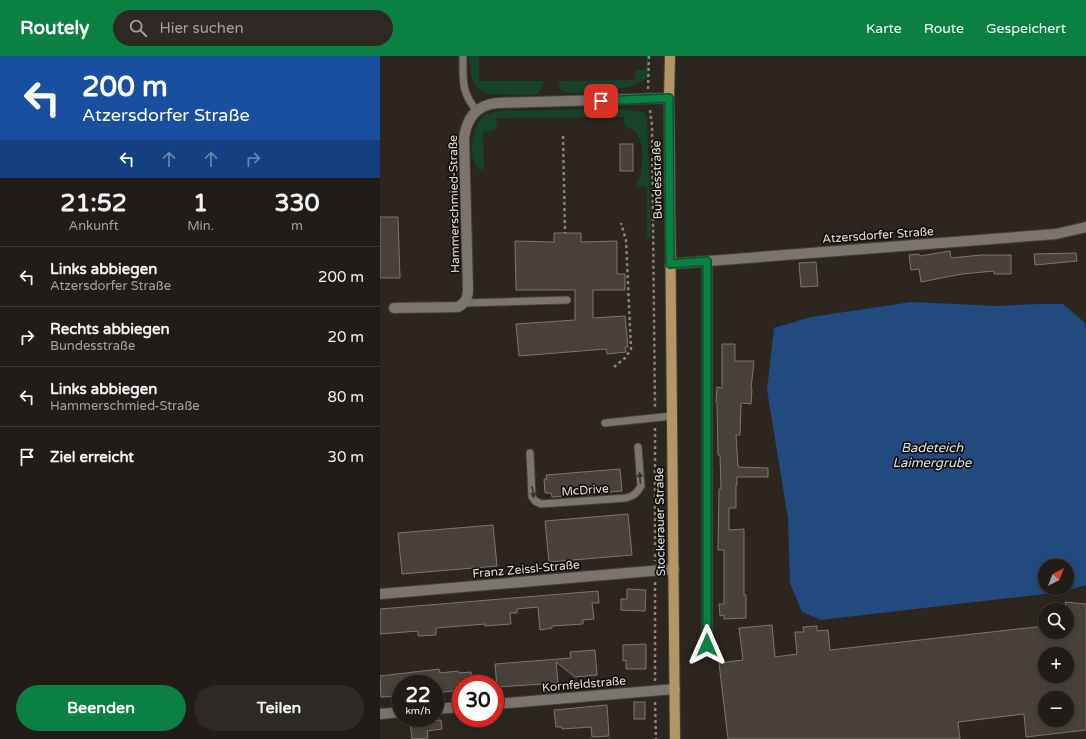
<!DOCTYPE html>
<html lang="de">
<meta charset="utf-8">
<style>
body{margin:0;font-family:"Varela Round",sans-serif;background:#2d2924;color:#f1f3f6;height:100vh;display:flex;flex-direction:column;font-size:15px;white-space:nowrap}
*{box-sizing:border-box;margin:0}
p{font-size:13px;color:#a2a1a1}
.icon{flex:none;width:22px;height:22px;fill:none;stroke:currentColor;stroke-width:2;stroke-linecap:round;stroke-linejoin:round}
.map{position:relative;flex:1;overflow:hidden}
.panel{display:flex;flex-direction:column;background:#211c17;width:380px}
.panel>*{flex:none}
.top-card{background:#1a4fa0;color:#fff;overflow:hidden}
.needle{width:26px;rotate:42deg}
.fabs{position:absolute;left:658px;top:503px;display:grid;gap:8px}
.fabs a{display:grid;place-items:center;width:36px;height:36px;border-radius:50%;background:#211c17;box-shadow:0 2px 10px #0003,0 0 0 1px #3e3a36;font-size:20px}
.speed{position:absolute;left:12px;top:619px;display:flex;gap:8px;font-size:20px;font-weight:700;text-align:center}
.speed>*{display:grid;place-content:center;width:52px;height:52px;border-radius:50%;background:#211c17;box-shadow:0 2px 10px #0003,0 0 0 1px #3e3a36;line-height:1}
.speed small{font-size:10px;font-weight:400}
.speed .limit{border:6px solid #d22;background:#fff;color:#111}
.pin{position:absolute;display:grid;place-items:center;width:34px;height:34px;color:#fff;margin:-17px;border-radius:8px;box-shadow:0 2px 6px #0006}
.me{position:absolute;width:44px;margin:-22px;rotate:0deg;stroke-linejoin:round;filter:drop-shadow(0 0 3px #0008)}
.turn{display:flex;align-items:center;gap:14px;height:84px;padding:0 16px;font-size:18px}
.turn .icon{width:52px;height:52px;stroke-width:2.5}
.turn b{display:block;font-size:28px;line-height:34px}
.lanes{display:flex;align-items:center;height:38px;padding:0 16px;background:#0003;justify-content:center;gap:20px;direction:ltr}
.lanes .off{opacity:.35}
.eta{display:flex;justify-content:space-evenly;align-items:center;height:68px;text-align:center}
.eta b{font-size:24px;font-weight:800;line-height:28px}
.cta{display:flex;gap:8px;margin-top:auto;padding:8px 16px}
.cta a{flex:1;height:46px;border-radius:24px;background:#0b8043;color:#fff;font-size:16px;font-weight:800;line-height:46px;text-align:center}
.cta a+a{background:#2d2924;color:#f1f3f6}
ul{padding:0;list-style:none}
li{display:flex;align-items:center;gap:12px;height:60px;padding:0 16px;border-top:1px solid #3e3a36}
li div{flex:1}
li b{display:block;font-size:15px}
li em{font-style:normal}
header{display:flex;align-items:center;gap:24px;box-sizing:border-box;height:56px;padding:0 20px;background:#0b8043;color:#fff}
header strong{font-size:19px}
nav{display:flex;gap:22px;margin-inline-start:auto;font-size:14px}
.search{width:280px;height:36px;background:#2d2924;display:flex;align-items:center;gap:10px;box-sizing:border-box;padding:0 14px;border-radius:22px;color:#a2a1a1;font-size:15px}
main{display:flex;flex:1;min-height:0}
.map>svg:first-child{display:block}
.green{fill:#17432b}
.water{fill:#234a7f;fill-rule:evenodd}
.building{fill:#49423b;stroke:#7e776f;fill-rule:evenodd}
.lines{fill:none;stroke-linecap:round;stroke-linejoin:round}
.service-casing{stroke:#46413b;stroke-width:9}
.minor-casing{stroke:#46413b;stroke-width:12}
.primary-casing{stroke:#46413b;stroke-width:12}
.path{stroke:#8a847f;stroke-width:2.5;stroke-dasharray:3 3;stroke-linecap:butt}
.service{stroke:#7c756d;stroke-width:7}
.minor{stroke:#7c756d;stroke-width:10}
.primary{stroke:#b49666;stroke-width:10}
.oneway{fill:#37332e}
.route-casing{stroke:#07532c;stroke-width:10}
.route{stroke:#0b8043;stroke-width:7}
.labels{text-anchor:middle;stroke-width:3.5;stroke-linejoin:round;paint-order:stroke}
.street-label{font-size:12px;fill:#e3deda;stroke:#120f0c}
.water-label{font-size:13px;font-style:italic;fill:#d6e2f2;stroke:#120f0c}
</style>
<header>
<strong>Routely</strong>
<div class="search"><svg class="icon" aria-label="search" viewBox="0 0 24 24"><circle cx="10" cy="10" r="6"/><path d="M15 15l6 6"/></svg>Hier suchen</div>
<nav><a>Karte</a><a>Route</a><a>Gespeichert</a></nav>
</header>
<main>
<section class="panel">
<div class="top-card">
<div class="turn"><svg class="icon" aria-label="left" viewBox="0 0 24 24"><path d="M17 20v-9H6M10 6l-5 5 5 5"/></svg><div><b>200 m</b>Atzersdorfer Straße</div></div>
<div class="lanes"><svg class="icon" aria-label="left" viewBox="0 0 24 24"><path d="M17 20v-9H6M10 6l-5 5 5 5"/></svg><svg class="icon off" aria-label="ahead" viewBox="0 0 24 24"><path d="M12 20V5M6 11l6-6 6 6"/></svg><svg class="icon off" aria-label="ahead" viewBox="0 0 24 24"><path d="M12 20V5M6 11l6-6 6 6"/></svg><svg class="icon off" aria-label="right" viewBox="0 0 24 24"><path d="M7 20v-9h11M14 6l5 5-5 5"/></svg></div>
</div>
<div class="eta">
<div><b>21:52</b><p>Ankunft</p></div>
<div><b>1</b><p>Min.</p></div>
<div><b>330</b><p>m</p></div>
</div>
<ul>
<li><svg class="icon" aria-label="left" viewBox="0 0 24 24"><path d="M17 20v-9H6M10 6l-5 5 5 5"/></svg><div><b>Links abbiegen</b><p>Atzersdorfer Straße</p></div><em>200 m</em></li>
<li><svg class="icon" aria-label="right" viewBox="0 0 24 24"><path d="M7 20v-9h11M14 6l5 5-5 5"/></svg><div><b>Rechts abbiegen</b><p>Bundesstraße</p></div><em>20 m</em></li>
<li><svg class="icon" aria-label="left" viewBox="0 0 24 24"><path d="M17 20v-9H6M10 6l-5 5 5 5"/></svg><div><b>Links abbiegen</b><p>Hammerschmied-Straße</p></div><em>80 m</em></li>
<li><svg class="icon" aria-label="arrive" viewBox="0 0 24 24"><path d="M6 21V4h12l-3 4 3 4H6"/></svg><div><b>Ziel erreicht</b></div><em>30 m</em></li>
</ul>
<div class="cta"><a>Beenden</a><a>Teilen</a></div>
</section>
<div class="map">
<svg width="706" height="683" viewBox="0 0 706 683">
<rect width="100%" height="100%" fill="#2c261f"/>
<g class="green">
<path d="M89,0h10v25h65c-1,8 -3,11 -11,14l-47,-1c-16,-9 -16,-21 -17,-38z"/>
<path d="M266,0h2c0,4 2,15 1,19 -2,5 -13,9 -18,11 -9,3 -58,9 -65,6 -5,-1 -8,-6 -8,-11l77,-1v-10h11z"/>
<path d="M243,53l20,3 4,4 4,122 -4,-1v-50h-11c8,-15 12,-58 -11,-60l-1,-10 -128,1 1,10 -4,3 -10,1 1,37h-5c-12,-10 -8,-43 4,-52 5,-5 12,-5 18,-6z"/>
</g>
<path class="water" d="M532,246l84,4 45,-2h22l21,18 2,6v257l-25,7 -240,28 -19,-8 -12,-29 -2,-65 -21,-128 7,-62 37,-11zM665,510h22v22h-22z"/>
<g class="building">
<rect x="240" y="88" width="13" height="27"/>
<polygon points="0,161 18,161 20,222 0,222"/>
<polygon points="174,177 201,177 201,186 237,185 237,218 245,218 245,234 213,234 213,262 245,260 248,291 245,291 246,296 227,298 226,293 139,300 136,268 195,264 195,234 136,234 135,185 174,186"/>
<polygon points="570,195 571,202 601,199 631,199 631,218 614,218 614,215 582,218 541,226 539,213 531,214 529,199 539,198 540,200"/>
<polygon points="696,197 697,205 655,209 654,198"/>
<polygon points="436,206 438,230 421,231 419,207"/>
<polygon points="342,288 355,288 355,305 374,305 371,333 372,333 371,348 361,347 360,379 356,379 358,411 388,412 388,421 357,421 357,429 356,429 356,452 349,452 349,474 364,473 364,539 366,539 366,562 344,563 344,559 340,560 339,548 344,548 344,494 338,494 339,433 341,433 340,399 338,399 337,346 336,346 337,331 342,332"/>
<polygon points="240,413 242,435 172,441 171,437 165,437 164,423 167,423 166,419"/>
<polygon points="248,458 252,499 169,506 165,465"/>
<polygon points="113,469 117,510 22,518 18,477"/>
<polygon points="247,533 266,534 265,555 241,554 241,543 247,543"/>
<polygon points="218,535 219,547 212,547 214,563 203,564 203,568 172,570 172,572 160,574 158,551 137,553 137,557 130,557 131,568 105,570 105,568 56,572 56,579 38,580 38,575 0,578 0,553"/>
<path d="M685,546l21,2v126l-60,7 -2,-23 -66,8 2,17h-232l-9,-76 24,-3 -4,-32 33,-3 3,32 22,-3 -2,-22h9l-1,-5 14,-1v5l11,-1 2,20 215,-24v6h22v-22zM665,598h22v22h-22zM665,642h22v22h-22z"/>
<polygon points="266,588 266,613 246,613 246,604 243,605 243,589"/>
<polygon points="215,594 217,619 195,621 176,606 178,627 117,631 115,608 191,602 190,596"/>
<polygon points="59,613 60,617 78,615 79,617 91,616 92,628 81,628 81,634 55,637 55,628 21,628 21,640 1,641 0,620"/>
<rect x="254" y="646" width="11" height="17"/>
<polygon points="227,649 229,680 212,681 211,671 182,673 182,671 176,671 174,654"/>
<polygon points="61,664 62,673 47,675 48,682 32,683 30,666"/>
</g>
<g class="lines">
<defs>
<g id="service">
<path d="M83,0c0,23 -2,37 14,55"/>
<polyline points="84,247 187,244"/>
<polyline points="225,367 292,360"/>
<path d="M150,397l2,44 3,4 6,3 85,-6c8,-2 11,-5 15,-12l-3,-39"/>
</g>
<g id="minor">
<polyline points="290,208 676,178 706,171"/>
<path d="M14,252l64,-1c8,-4 10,-10 10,-18l-4,-150c2,-19 11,-34 33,-36l172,-5"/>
<polyline points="0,538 294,513"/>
<polyline points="327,589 327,205"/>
<polyline points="115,648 295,633"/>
<polyline points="55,653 81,651"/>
<polyline points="0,658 21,656"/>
</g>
<polyline id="primary" points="290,0 289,42 295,683"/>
</defs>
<use href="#service" class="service-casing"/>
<use href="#minor" class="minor-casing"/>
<use href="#primary" class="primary-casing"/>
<g class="path">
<polyline points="268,33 269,0"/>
<polyline points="270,54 272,69 275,353"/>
<polyline points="183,80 185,177"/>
<polyline points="234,311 245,302 251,293 246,184 241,167"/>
<polyline points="275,372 275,505"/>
<polyline points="275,625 275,526"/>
<polyline points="275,646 276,683"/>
</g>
<use href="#service" class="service"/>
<use href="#minor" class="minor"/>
<use href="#primary" class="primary"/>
</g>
<defs><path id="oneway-solid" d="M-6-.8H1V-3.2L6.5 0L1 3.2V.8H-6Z"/></defs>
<g class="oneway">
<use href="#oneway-solid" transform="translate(260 422) rotate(-95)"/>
<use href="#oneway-solid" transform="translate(153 436) rotate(81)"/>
</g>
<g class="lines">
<defs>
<polyline id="route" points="221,45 289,42 290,208 327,205 327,589"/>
</defs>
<use href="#route" class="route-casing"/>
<use href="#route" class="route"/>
</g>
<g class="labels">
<g class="street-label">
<text transform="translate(277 124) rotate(-91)" y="4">Bundesstraße</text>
<text transform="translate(74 148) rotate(-91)" y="4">Hammerschmied-Straße</text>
<text transform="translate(498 179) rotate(-4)" y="4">Atzersdorfer Straße</text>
<text transform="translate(205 434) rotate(-4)" y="4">McDrive</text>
<text transform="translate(280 466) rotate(-91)" y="4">Stockerauer Straße</text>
<text transform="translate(146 513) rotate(-5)" y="4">Franz Zeissl-Straße</text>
<text transform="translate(204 628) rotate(-5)" y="4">Kornfeldstraße</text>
</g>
<g class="water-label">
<text x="552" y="396">Badeteich<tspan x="552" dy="15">Laimergrube</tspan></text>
</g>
</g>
</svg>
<div class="fabs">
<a><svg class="needle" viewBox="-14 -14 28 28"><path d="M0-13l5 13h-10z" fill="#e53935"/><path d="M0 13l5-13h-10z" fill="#a2a1a1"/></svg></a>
<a><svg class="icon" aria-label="search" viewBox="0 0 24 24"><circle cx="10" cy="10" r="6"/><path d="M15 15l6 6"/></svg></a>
<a>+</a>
<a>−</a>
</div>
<div class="speed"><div>22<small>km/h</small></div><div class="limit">30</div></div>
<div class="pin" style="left:221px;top:45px;background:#d93025"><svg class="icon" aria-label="arrive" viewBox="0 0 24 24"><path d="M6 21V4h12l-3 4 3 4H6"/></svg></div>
<svg class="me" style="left:327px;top:589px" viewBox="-20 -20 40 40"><path d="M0-17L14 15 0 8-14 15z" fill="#0b8043" stroke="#fff" stroke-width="4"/></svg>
</div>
</main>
